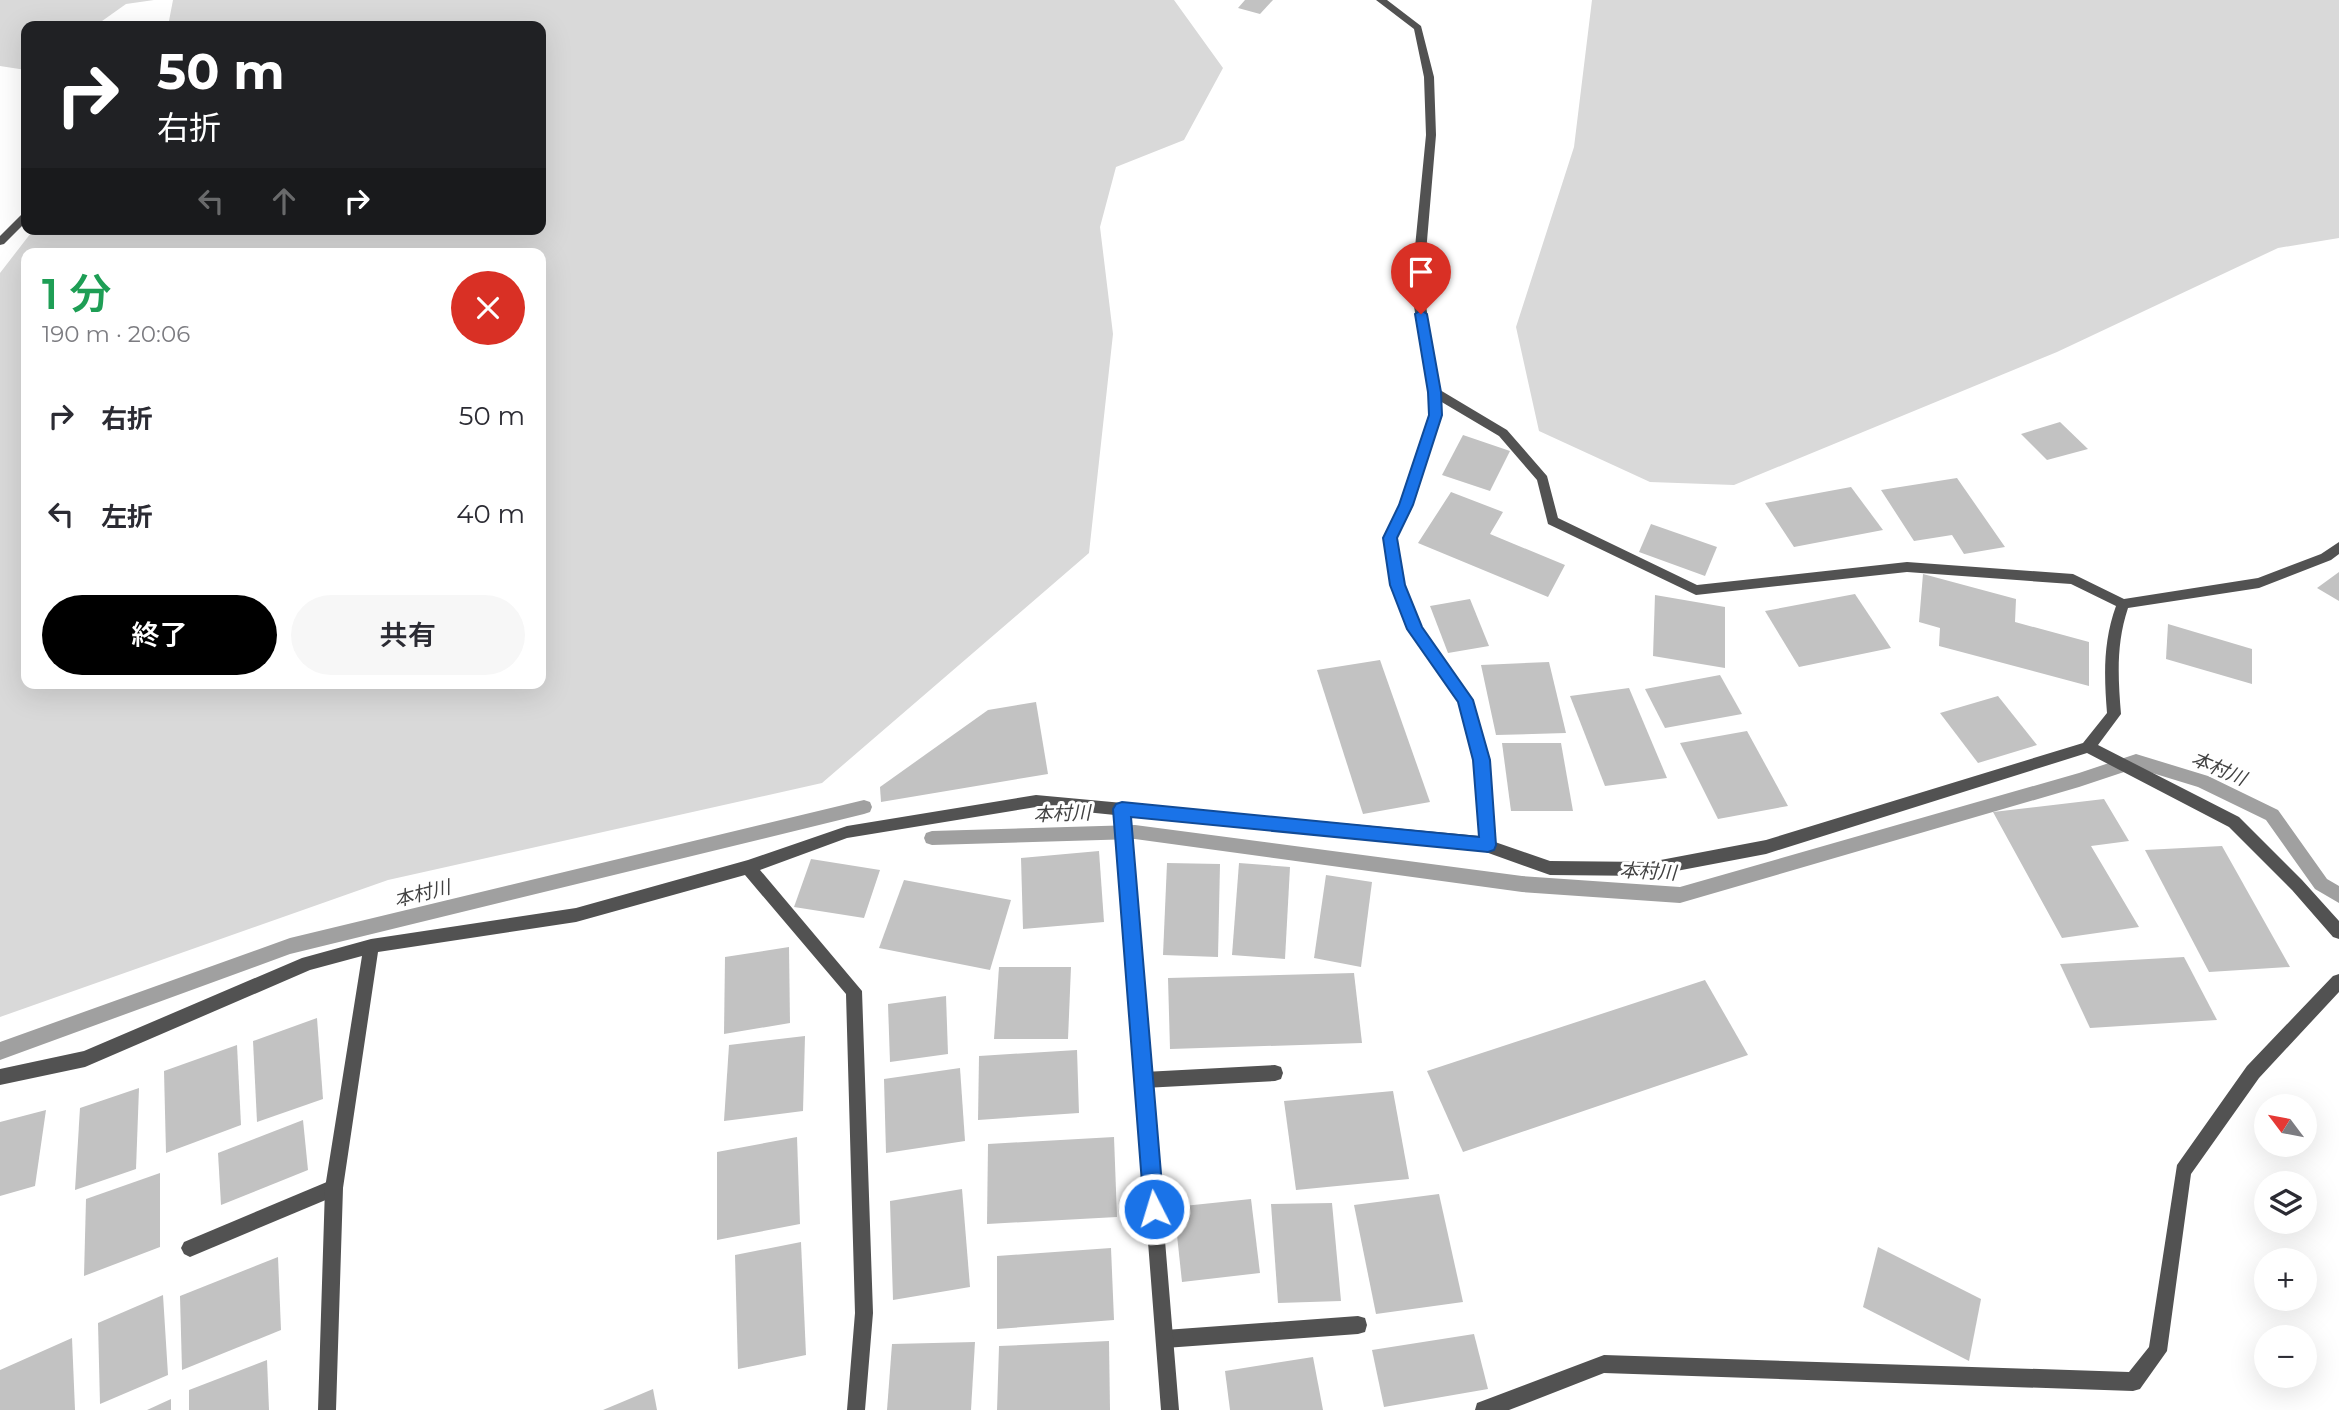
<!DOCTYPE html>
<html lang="ja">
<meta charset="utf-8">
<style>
body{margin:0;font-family:Montserrat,"Noto Sans JP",sans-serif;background:#f7f7f7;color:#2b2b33;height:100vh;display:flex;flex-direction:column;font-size:26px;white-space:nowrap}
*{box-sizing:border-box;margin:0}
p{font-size:23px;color:#7c7c81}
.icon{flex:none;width:38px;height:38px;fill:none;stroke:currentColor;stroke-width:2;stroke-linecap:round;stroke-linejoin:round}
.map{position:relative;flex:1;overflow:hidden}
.drawer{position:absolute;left:21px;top:248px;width:525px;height:441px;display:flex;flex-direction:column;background:#fff;border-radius:14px;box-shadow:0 7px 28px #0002}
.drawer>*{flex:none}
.hud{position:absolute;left:21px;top:21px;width:525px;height:214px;border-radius:14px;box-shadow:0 7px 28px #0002;background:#202124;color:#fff;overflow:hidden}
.needle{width:46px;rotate:302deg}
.tools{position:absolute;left:2254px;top:1094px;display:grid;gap:14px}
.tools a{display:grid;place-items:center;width:63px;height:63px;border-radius:50%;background:#fff;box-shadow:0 7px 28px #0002;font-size:35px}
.pin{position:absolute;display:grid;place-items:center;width:60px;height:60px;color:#fff;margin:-72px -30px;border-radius:50% 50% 50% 0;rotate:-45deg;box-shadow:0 0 7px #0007}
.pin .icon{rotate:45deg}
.me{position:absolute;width:77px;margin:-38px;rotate:355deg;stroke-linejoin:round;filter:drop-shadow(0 0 5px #0008)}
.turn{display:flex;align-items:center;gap:24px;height:147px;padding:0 21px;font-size:32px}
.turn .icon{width:91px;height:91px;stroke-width:2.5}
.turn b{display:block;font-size:49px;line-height:60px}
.lanes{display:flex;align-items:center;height:66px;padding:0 21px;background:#0003;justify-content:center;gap:35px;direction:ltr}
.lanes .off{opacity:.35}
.round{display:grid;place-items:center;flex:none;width:74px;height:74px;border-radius:37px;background:#f7f7f7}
.head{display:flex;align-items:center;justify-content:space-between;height:119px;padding:0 21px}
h1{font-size:42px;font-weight:600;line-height:52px;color:#1e9e55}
.action{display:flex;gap:14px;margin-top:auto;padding:14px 21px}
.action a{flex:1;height:80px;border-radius:42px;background:#000;color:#fff;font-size:28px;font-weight:600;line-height:80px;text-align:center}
.action a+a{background:#f7f7f7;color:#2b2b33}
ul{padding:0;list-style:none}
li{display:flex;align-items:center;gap:21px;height:98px;padding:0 21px}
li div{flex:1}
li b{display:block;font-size:26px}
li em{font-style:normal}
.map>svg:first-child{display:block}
.green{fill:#d9d9d9;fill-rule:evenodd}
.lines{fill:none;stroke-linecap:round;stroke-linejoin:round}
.stream{fill:#a0a0a0;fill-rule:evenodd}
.building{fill:#c2c2c2}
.service{fill:#525252;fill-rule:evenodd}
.minor{fill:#525252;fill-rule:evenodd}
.route{fill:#1a73e8;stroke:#114b97;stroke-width:2}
.labels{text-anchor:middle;stroke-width:6;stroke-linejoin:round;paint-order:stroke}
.water-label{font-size:19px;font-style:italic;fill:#414141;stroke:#fff}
</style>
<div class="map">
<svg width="2339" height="1410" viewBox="0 0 2339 1410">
<rect width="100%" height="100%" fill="#fff"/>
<g class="green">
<polygon points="0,0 154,0 126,4 95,26 26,26 26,70 0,66"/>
<path d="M173,0h1001l49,68 -39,72 -68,27 -16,60 13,107 -24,219 -267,230 -434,97 -388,137v-744l34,-44h507v-203h-373zM26,254h515v430h-515z"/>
<polygon points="1592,0 2339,0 2339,238 2278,248 2057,352 1734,485 1650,482 1539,431 1516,327 1574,147"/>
</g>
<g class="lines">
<g class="stream">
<polygon points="2136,754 2208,776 2278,810 2327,879 2339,886 2339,903 2315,889 2266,820 2198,787 2136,768 2079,787 1680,903 1522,892 1135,839 932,845 926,843 924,838 926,833 932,831 1135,825 1522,876 1680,887 2079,773"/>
<polygon points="864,800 870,802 872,807 870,812 864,814 290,954 0,1060 0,1042 290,938"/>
</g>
</g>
<g class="building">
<polygon points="1245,0 1273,0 1260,14 1238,8"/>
<polygon points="2060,422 2088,449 2047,460 2021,434"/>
<polygon points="1463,435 1510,451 1490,491 1442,475"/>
<polygon points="1957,478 2005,547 1964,554 1952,535 1914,541 1881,490"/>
<polygon points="1851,487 1883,530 1794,547 1765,503"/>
<polygon points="1451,492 1503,512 1490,534 1565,565 1548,597 1418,543"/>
<polygon points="1651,524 1717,547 1705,576 1639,552"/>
<polygon points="2339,572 2339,601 2317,588"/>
<polygon points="1923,574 2016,599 2015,622 2089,642 2089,686 1939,646 1940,628 1919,622"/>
<polygon points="1855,594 1891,648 1799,667 1765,611"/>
<polygon points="1655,595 1725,607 1725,668 1653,656"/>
<polygon points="1470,599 1489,646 1448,653 1430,606"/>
<polygon points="2168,624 2252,649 2252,684 2166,659"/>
<polygon points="1380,660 1430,802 1363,814 1317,670"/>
<polygon points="1549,662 1566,733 1496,735 1481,665"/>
<polygon points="1720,675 1742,714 1665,728 1645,689"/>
<polygon points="1629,688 1667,778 1605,786 1570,696"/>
<polygon points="1998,696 2037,745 1978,763 1940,713"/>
<polygon points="1036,702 1048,774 881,802 880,787 988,710"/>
<polygon points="1747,731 1788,806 1718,819 1680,743"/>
<polygon points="1502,743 1561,743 1573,811 1511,811"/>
<polygon points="2104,799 2129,841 2091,846 2139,927 2062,938 1993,812"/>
<polygon points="2222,846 2290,967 2209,972 2145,850"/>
<polygon points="1099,851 1104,922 1023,929 1021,858"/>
<polygon points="811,859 880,870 864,918 794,907"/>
<polygon points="1167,863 1220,864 1218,957 1163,955"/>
<polygon points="1239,863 1290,867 1285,959 1232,955"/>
<polygon points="1326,875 1372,882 1361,967 1314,958"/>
<polygon points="904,880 1011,900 990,970 879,948"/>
<polygon points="789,947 790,1023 724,1034 725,957"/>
<polygon points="2184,957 2217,1020 2090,1028 2060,964"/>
<polygon points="999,967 1071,967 1068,1039 994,1039"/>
<polygon points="1354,973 1362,1043 1170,1049 1168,978"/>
<polygon points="1705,980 1748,1055 1463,1152 1427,1071"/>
<polygon points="946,996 948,1054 890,1062 888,1004"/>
<polygon points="317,1018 323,1099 257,1122 253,1041"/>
<polygon points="805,1036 803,1111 724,1121 729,1045"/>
<polygon points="237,1045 241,1125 166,1153 164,1071"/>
<polygon points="1077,1050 1079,1113 978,1120 979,1056"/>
<polygon points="960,1068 965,1141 886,1153 884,1079"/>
<polygon points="139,1088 136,1169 75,1190 80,1108"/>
<polygon points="1393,1091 1409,1179 1296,1190 1284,1101"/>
<polygon points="46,1110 35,1186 0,1196 0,1122"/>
<polygon points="303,1120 308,1170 221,1205 218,1153"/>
<polygon points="797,1137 800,1224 717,1240 717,1152"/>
<polygon points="1114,1137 1117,1217 987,1224 988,1144"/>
<polygon points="160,1173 160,1247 84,1276 86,1199"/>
<polygon points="962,1189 970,1287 893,1300 890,1201"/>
<polygon points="1439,1194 1463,1302 1376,1314 1354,1205"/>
<polygon points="1251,1199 1260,1273 1182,1282 1174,1207"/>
<polygon points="1332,1203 1341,1301 1278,1303 1271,1204"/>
<polygon points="801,1242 806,1355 738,1369 735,1255"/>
<polygon points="1878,1247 1981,1299 1969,1361 1863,1307"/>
<polygon points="1111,1248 1114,1320 997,1329 997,1256"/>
<polygon points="278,1257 281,1330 182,1370 180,1296"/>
<polygon points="163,1295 168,1375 100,1404 98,1323"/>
<polygon points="1474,1334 1488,1389 1384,1407 1372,1350"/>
<polygon points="72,1338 75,1410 0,1410 0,1370"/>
<polygon points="1109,1341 1110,1410 997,1410 999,1346"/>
<polygon points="975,1342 971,1410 887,1410 892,1344"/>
<polygon points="1313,1357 1323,1410 1230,1410 1225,1371"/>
<polygon points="267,1360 269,1410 189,1410 189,1390"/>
<polygon points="653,1389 657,1410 603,1410"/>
<polygon points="171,1399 171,1410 147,1410"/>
</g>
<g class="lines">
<g class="service">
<polygon points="1275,1065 1281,1067 1283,1073 1281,1079 1275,1081 1144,1088 1138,1086 1136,1080 1138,1074 1144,1072"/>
<polygon points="334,1179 340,1182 343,1188 340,1194 190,1257 184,1254 181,1248 184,1242"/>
<polygon points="1358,1316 1365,1318 1367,1325 1365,1332 1358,1334 1165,1348 1158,1346 1156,1339 1158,1332 1165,1330"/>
</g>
<g class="minor">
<path d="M1376,0h11l34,26 13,51 2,58 -13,153 17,102 67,40 40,46 11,42 139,67 210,-23 166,12 51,25 134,-21 63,-24 18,-12v12l-8,6 -72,28 -131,20c-12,36 -10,69 -7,106l-23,31 141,72 63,63 37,41v18l-6,-2 -41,-47 -63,-63 -142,-74 -321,101 -116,22 -100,-1 -70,-25 -350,-34 49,594h-18l-46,-595 -79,-8 -189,31 -87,32 102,121 11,322 -8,97h-18l8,-97 -9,-319 -101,-119 -169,47 -198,30 -35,236 -7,222h-18l7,-222 37,-232 -52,14 -225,97 -85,18v-16l84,-18 218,-93 69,-19 205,-31 172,-48 99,-34 189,-31 444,41 -6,-76 -16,-58 -50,-73 -17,-44 -7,-46 16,-34 29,-90 -1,-23 -17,-104 15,-153 -2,-58 -10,-48zM1440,401l59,35 38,44 11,44 148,71 211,-23 164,12 45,22c-13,36 -12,69 -9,107l-24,30 -317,97 -116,22 -100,-1 -55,-19 -7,-82 -16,-60 -51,-73 -16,-42 -9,-46 16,-34 29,-90z"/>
<polygon points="26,213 26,222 4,244 0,245 0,236 22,214"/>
<polygon points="2339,974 2339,992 2259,1078 2191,1174 2167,1351 2140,1389 2133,1391 1604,1373 1509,1410 1475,1410 1477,1403 1604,1355 2129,1372 2149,1347 2177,1165 2247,1066 2333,976"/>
</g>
</g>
<polygon class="route" points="1421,310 1427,314 1441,392 1442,415 1413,505 1397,538 1405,585 1422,627 1473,700 1490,760 1496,845 1494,850 1488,852 1131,817 1164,1209 1161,1216 1154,1219 1147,1216 1144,1209 1113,809 1116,804 1122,802 1479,837 1473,760 1458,702 1407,629 1390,585 1383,538 1399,505 1429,415 1428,392 1415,314"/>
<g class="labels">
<g class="water-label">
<text transform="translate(2219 768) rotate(23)" y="7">本村川</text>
<text transform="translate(1062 813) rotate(-2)" y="7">本村川</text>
<text transform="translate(1648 871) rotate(3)" y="7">本村川</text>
<text transform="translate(422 893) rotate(-14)" y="7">本村川</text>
</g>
</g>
</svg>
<div class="tools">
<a><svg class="needle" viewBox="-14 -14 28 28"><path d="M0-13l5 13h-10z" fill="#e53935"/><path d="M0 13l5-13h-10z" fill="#7c7c81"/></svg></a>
<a><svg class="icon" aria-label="layers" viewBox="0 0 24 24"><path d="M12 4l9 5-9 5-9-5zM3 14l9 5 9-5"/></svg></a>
<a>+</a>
<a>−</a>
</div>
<div class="pin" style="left:1421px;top:314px;background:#d93025"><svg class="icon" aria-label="arrive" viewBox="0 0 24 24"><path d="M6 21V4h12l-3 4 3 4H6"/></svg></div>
<svg class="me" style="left:1154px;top:1209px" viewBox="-20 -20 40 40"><circle r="17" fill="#1a73e8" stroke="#fff" stroke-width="3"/><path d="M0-11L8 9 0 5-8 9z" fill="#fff"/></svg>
<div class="hud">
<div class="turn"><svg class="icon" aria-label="right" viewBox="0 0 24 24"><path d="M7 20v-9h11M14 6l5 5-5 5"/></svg><div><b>50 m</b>右折</div></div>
<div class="lanes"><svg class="icon off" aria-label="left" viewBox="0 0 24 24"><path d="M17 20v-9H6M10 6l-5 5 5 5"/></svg><svg class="icon off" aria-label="ahead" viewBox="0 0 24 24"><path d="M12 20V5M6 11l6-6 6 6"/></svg><svg class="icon" aria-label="right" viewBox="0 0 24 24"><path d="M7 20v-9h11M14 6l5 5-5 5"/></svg></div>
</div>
<section class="drawer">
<div class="head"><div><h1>1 分</h1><p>190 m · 20:06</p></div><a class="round" style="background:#d93025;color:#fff"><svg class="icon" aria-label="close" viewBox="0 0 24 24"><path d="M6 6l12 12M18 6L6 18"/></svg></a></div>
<ul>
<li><svg class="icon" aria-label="right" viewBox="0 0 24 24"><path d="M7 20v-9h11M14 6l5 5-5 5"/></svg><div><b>右折</b></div><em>50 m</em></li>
<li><svg class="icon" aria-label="left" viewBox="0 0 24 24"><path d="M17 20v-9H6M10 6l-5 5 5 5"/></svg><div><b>左折</b></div><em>40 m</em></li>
</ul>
<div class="action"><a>終了</a><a>共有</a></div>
</section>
</div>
